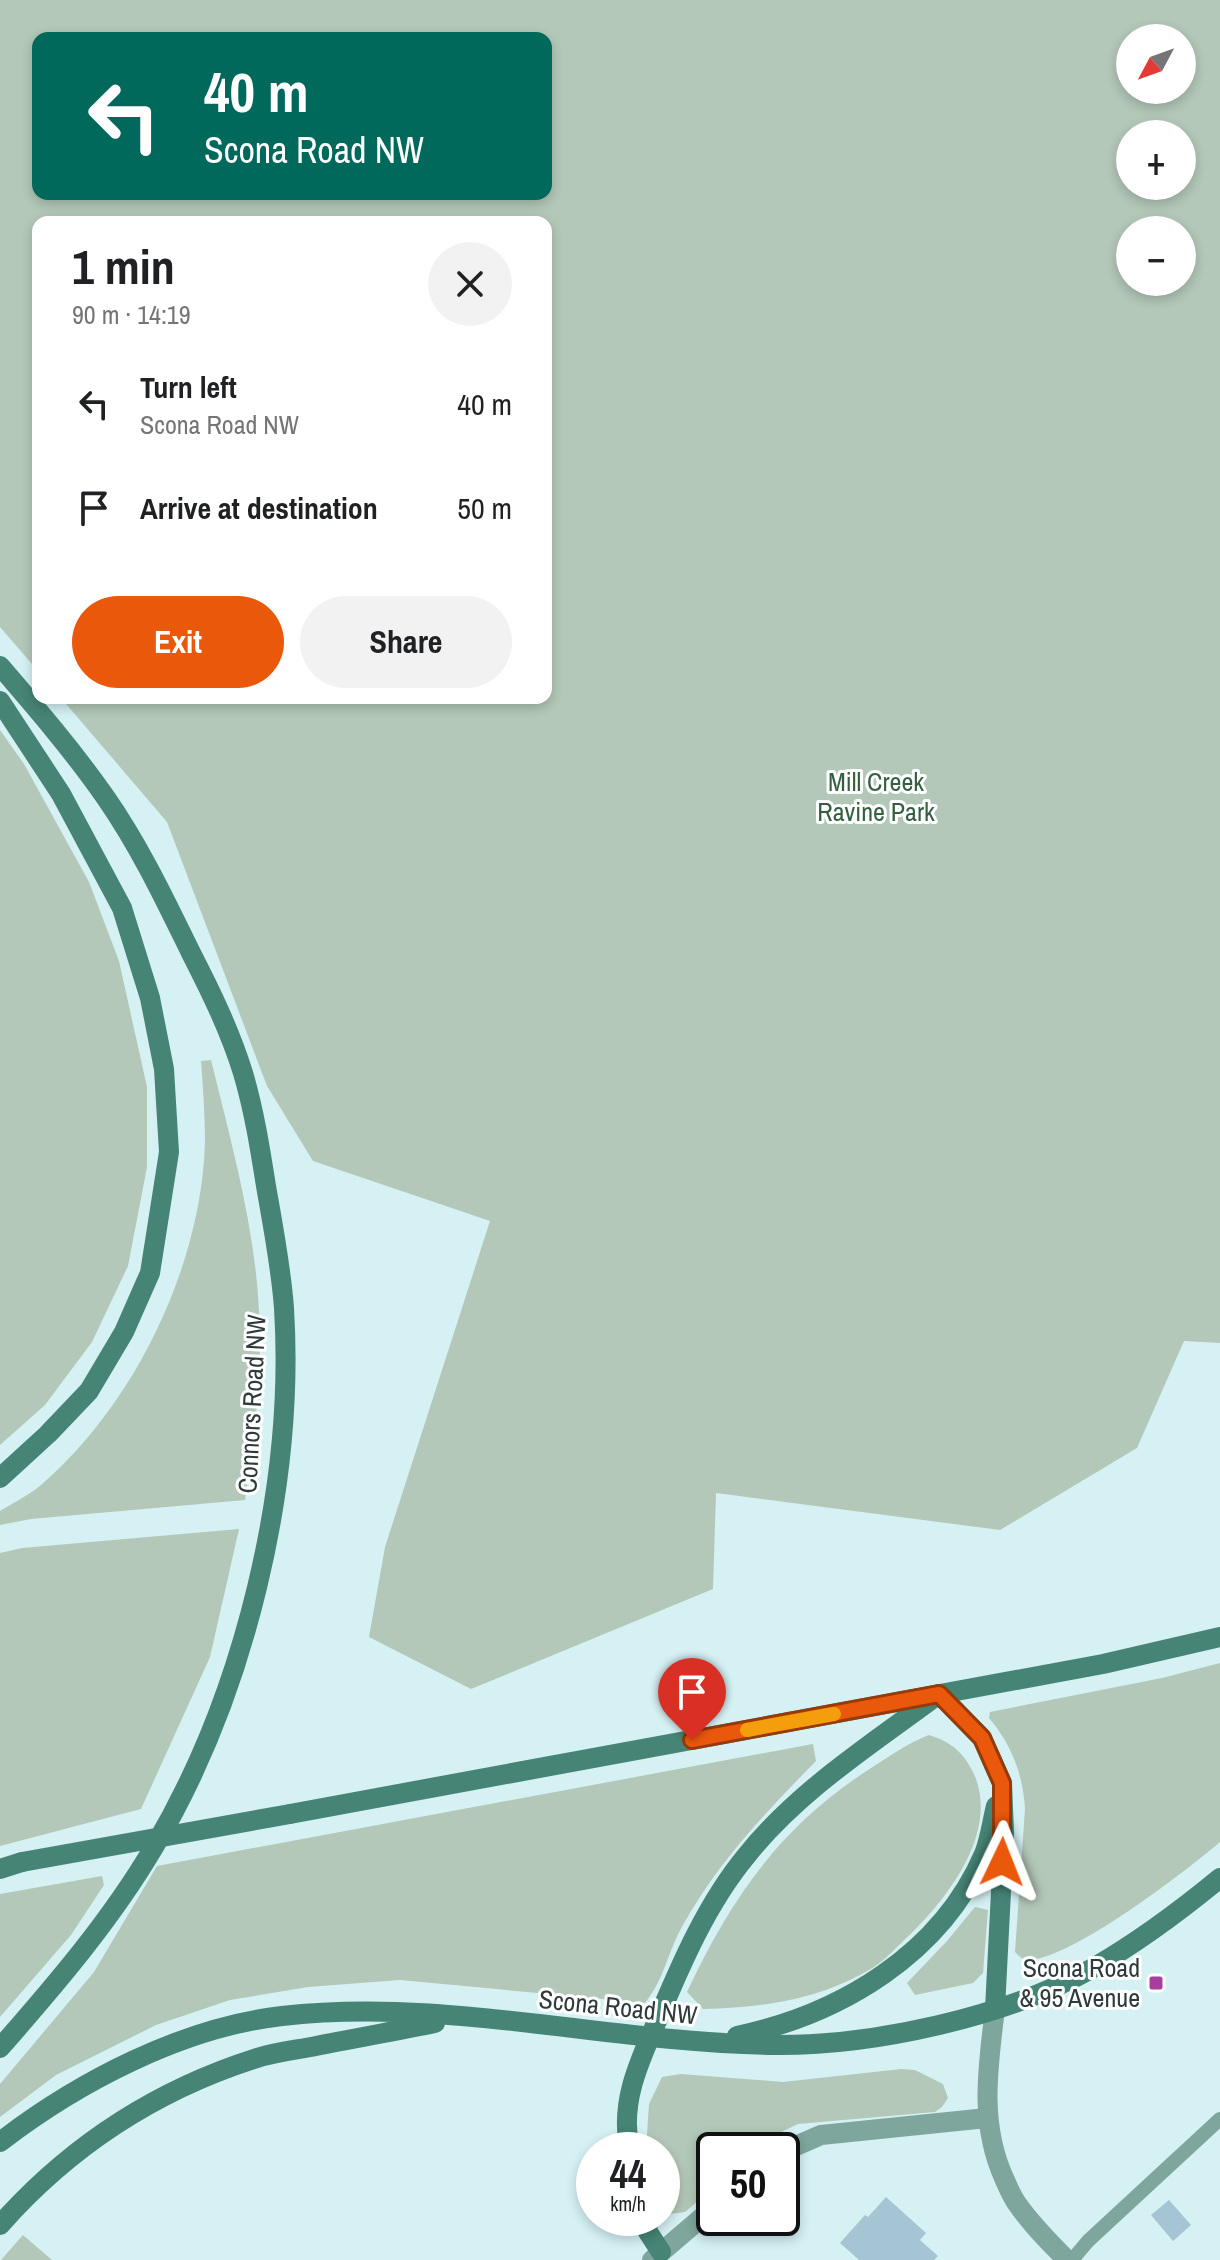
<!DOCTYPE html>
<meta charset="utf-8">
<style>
body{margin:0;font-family:"Archivo Narrow",sans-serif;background:#f2f2f2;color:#202124;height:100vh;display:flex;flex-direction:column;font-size:30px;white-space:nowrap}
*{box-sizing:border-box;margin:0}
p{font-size:26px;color:#757577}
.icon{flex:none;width:44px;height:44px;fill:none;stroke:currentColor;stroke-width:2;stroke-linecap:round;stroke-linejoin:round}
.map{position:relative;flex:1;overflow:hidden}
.side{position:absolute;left:32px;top:216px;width:520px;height:488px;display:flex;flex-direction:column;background:#fff;border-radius:16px;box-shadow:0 4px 12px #0003}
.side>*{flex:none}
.guide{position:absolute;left:32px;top:32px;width:520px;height:168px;border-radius:16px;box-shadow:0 4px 12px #0003;background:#00695c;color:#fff;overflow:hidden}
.needle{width:52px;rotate:229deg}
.buttons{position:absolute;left:1116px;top:24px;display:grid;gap:16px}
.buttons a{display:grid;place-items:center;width:80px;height:80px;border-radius:50%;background:#fff;box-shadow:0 4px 12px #0003;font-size:40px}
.speed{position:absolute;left:576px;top:2132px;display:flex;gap:16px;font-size:40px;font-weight:700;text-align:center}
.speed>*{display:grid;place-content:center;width:104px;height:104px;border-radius:50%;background:#fff;box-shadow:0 4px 12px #0003;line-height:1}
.speed small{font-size:20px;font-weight:400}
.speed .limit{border:4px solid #111;border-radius:12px;background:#fff;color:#111}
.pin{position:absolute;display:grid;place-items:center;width:68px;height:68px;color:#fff;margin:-82px -34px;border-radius:50% 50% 50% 0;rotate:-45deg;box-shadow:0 0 8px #0007}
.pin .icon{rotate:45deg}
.me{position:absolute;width:88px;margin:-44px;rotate:2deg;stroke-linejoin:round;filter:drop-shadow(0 0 6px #0008)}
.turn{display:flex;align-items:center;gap:28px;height:168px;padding:0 40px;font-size:36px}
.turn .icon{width:104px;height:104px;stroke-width:2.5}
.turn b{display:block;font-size:56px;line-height:68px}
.round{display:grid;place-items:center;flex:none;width:84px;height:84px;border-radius:42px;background:#f2f2f2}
.head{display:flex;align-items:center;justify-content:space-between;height:136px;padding:0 40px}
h1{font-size:48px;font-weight:700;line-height:60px}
.action{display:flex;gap:16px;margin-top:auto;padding:16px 40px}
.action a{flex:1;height:92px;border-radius:48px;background:#ea580c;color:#fff;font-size:32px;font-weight:700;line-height:92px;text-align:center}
.action a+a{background:#f2f2f2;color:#202124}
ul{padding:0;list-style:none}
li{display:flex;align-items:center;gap:24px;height:104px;padding:0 40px}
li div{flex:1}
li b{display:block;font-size:30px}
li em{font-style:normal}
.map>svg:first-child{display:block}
.green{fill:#b3c8b8;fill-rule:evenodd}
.building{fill:#a5c5d4}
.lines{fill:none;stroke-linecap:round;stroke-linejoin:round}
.lane{stroke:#7fa69c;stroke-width:14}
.street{stroke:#7fa69c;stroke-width:20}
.secondary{stroke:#468476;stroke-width:20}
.secondary-bridge{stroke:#468476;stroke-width:20}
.route-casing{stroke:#983908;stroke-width:20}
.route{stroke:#ea580c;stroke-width:14}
.slow{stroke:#f59e0b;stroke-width:14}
.poi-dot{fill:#a73fa1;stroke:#fff;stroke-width:3}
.labels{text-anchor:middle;stroke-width:6;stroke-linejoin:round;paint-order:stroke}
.park-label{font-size:26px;fill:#346040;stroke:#fff}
.street-label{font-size:26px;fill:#2f3a3b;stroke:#fff}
.poi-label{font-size:26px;fill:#2f3a3b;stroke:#fff;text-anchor:end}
</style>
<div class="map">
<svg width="1220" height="2260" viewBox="0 0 1220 2260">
<rect width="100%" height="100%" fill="#d5f1f4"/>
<g class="green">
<path d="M0,0h1220v1343l-36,-2 -47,107 -137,82 -284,-37 -3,96 -242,100 -102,-52 16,-90 105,-326 -177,-60 -46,-75 -100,-264 -106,-124h485v-476h-508v449l-38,-44zM546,38v156h-508v-156zM1182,38v52h-52v-52zM1182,134v52h-52v-52zM1182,230v52h-52v-52z"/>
<polygon points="0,730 24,764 89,882 119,961 147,1087 147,1167 128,1266 92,1342 45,1405 0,1445"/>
<path d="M211,1060c20,82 44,166 48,251 4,64 -5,127 -14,189l-214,19 -31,6v-14c13,-8 29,-16 41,-26 94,-81 161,-220 164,-344 0,-26 -2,-53 -4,-80z"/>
<polygon points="239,1529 210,1657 141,1809 0,1846 0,1553 22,1548"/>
<path d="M1220,1663v179c-35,30 -146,115 -190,118 -7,1 -10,-3 -15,-8l10,-143c-2,-34 -13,-64 -36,-91l1,-6 172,-34z"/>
<path d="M929,1735c24,7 38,21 47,44 22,61 -37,130 -79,168 -7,7 -15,15 -23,20 -54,33 -109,40 -171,42l-16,-17c45,-96 94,-166 184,-224 19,-12 37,-25 58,-33z"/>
<path d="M813,1744l3,17c-50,51 -98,101 -133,164 -15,26 -19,55 -38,78l-245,-23 -92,7 -78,13 -74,25 -100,50 -56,42v-33l94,-112 63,-106z"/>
<polygon points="102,1876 104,1885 71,1935 0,2017 0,1894"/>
<polygon points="975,1907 988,1910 983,1973 973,1983 915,1995 907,1983 947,1941"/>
<polygon points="901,2069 915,2070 943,2084 948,2098 942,2107 935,2112 798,2124 775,2135 757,2150 714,2150 714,2187 685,2212 670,2214 662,2206 662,2150 646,2150 649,2104 662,2077 681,2074 783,2082"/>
<polygon points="23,2235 52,2260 1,2260"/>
</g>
<g class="building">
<polygon points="886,2197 926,2233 920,2240 938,2256 934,2260 859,2260 840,2243 865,2215 868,2217"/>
<polygon points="1169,2200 1191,2225 1173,2241 1151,2215"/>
</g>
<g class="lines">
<polyline class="lane" points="1072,2260 1088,2241 1220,2119"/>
<g class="street">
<path d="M995,2009c-7,58 -16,114 9,169 4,9 8,19 14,27 14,20 32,38 49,55"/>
<polyline points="782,2152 821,2135 987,2118"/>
<polyline points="652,2260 714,2207"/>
</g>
<g class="secondary">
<path d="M0,666c37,43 74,86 106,132 34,49 59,102 85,155 20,39 39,78 52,120 11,37 17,75 23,113 7,40 15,81 18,122 11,177 -39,386 -130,539 -43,73 -98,137 -154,201"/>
<polyline points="0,701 61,794 122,908 150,998 164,1069 169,1152 150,1273 124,1332 89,1391 48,1434 0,1478"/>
<polyline points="290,1814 1103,1664 1220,1637"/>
<polyline points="0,1869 22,1862"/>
<path d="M737,2036c104,-22 204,-82 247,-182 6,-15 8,-32 12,-48"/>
<path d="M0,2142c78,-60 183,-115 282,-126 164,-19 328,27 492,29 99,1 232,-28 319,-77 45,-26 87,-57 127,-90"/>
<path d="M630,2150c-11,-46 9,-88 27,-129 24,-57 50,-118 90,-166 52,-65 125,-111 192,-161l43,44 20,45 2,50 -9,176"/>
<polyline points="646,2218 648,2232 661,2252"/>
<path d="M0,2225c70,-79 156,-135 257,-167 19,-6 39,-8 59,-12 40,-8 80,-15 119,-23"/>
</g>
<polyline class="secondary-bridge" points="22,1862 290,1814"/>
</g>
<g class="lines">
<defs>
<polyline id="route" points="692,1740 939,1694 982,1738 1002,1783 1002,1862"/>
</defs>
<use href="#route" class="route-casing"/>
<use href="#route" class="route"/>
<polyline class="slow" points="747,1730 834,1714"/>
</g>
<rect class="poi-dot" x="1148" y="1975" width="16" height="16" rx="4"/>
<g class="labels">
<g class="park-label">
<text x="876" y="791">Mill Creek<tspan x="876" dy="30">Ravine Park</tspan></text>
</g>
<g class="street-label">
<text transform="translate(252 1404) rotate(-87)" y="9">Connors Road NW</text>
<text transform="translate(618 2007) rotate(6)" y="9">Scona Road NW</text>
</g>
<g class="poi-label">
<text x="1140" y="1977">Scona Road<tspan x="1140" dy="30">&amp; 95 Avenue</tspan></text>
</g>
</g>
</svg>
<div class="buttons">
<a><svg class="needle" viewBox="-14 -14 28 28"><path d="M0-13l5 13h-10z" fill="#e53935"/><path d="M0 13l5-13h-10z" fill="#757577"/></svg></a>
<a>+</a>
<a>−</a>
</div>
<div class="speed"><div>44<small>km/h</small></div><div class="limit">50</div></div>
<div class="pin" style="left:692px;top:1740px;background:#d93025"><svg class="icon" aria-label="arrive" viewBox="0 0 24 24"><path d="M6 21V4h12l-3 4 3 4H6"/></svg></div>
<svg class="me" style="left:1002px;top:1862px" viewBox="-20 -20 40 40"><path d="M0-17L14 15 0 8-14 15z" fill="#ea580c" stroke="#fff" stroke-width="4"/></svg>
<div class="guide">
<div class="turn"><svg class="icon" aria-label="left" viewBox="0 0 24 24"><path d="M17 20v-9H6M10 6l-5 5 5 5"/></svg><div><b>40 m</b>Scona Road NW</div></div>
</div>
<section class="side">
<div class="head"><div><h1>1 min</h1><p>90 m · 14:19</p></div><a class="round"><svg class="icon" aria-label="close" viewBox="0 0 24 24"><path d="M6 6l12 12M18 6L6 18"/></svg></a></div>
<ul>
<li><svg class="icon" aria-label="left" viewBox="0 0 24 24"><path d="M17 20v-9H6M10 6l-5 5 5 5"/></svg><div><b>Turn left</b><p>Scona Road NW</p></div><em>40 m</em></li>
<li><svg class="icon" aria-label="arrive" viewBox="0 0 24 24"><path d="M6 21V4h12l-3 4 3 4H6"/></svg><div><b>Arrive at destination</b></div><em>50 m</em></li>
</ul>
<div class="action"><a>Exit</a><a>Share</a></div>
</section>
</div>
